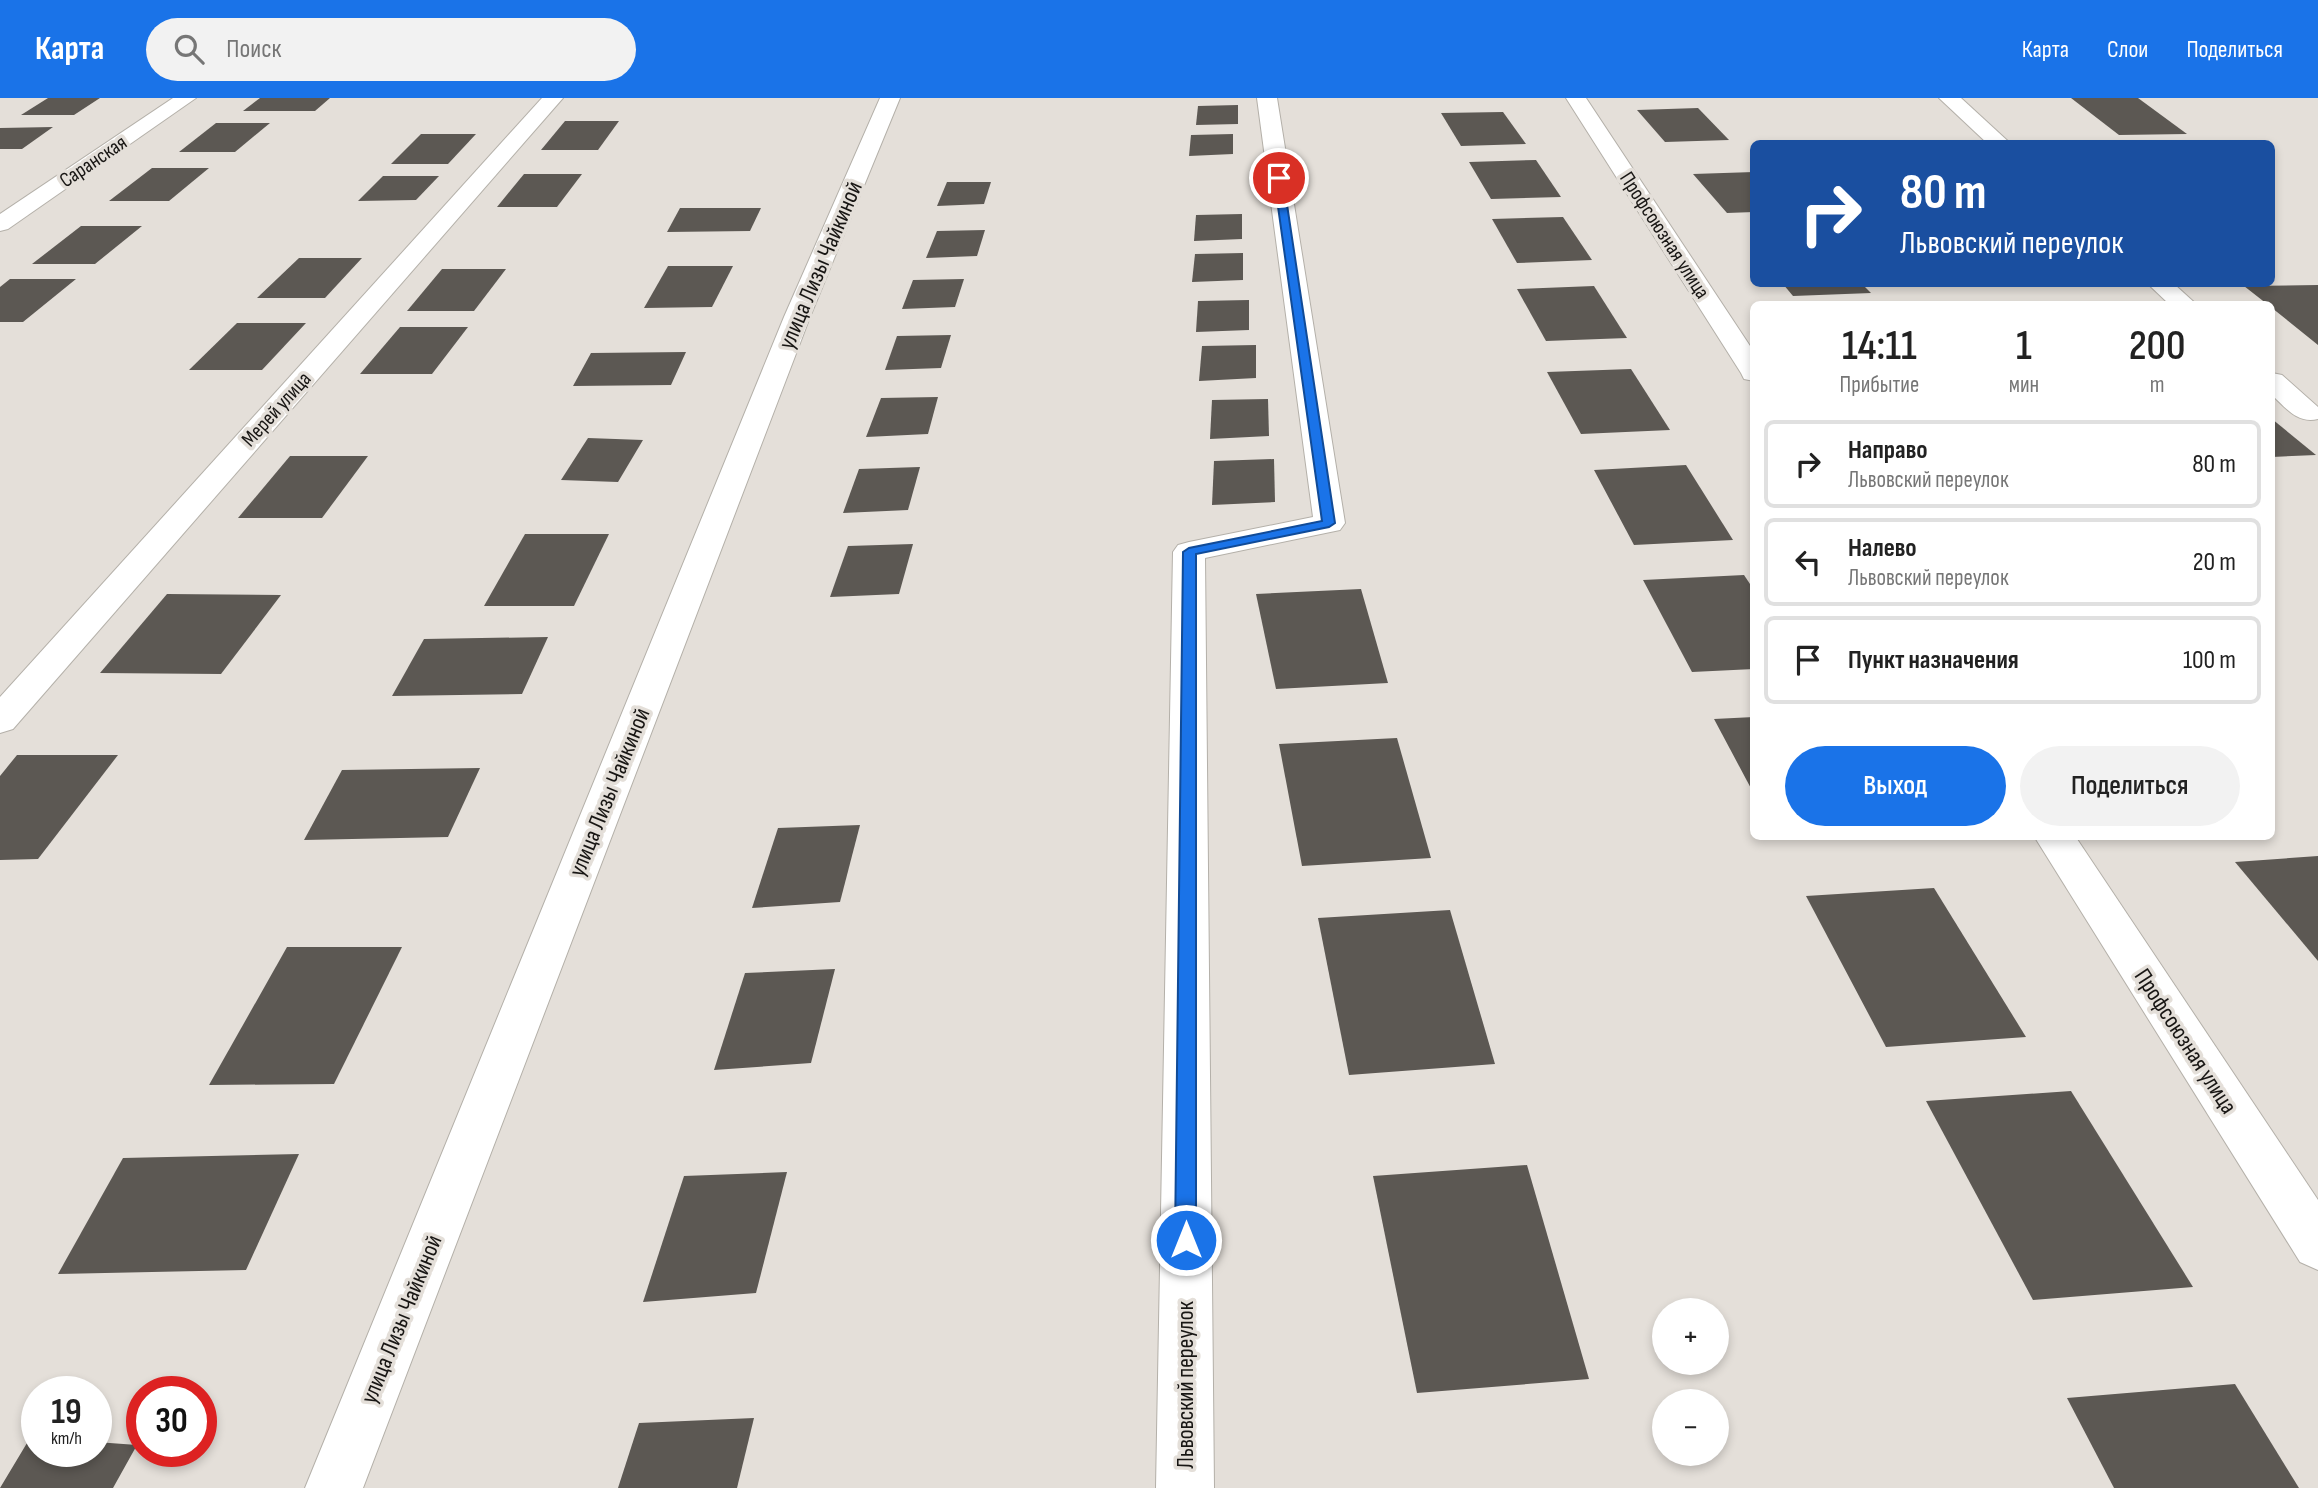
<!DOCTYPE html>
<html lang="ru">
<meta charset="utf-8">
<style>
body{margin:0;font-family:"Sofia Sans Condensed",sans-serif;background:#f2f2f2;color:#222;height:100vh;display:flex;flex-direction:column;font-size:26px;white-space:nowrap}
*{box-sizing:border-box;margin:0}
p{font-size:23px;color:#767676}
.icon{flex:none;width:38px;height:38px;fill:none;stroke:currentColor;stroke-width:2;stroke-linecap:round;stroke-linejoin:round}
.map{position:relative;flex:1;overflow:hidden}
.details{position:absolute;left:1750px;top:203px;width:525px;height:539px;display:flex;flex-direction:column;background:#fff;border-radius:10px;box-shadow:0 4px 10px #0003}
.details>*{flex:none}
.banner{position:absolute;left:1750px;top:42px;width:525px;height:147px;border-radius:10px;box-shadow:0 4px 10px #0003;background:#1a4fa0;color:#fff;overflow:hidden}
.controls{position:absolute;left:1652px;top:1200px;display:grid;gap:14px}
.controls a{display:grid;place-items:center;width:77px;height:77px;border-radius:50%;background:#fff;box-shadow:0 4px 10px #0003;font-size:35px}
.speed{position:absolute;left:21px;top:1278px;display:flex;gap:14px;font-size:35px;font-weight:700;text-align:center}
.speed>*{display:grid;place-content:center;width:91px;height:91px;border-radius:50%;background:#fff;box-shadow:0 4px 10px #0003;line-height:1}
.speed small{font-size:18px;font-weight:400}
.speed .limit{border:10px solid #d22;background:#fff;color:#111}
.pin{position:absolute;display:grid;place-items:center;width:60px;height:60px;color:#fff;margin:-30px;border:4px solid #fff;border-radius:50%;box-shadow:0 2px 7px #0007}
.me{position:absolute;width:77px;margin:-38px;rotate:0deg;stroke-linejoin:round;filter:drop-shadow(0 0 5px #0008)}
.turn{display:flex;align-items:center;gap:24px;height:147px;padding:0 35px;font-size:32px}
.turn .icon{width:91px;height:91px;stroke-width:2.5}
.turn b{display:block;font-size:49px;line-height:60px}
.eta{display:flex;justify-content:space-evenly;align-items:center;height:119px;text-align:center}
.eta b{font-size:42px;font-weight:600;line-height:49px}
.primary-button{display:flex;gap:14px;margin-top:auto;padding:14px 35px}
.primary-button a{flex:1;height:80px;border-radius:42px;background:#1a73e8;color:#fff;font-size:28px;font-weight:600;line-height:80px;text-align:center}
.primary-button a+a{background:#f2f2f2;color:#222}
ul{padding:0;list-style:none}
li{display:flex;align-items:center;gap:21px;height:88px;margin:0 14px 10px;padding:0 21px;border:4px solid #e0e0e0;border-radius:10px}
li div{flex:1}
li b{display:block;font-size:26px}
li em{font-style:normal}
header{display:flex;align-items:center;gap:42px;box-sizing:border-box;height:98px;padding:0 35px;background:#1a73e8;color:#fff}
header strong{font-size:33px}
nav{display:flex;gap:38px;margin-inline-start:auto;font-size:24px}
.search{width:490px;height:63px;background:#f2f2f2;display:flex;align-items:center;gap:18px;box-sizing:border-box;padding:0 24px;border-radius:38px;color:#767676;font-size:26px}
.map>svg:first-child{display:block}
.building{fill:#5c5853}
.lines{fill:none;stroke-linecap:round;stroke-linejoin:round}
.minor-casing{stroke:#b4b0a9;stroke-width:2}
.tertiary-casing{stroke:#b4b0a9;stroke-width:2}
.minor{fill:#fff;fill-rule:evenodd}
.tertiary{fill:#fff;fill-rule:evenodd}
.route{fill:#1a73e8;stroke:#114b97;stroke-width:2}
.labels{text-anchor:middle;stroke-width:7;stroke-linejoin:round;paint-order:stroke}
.far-street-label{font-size:21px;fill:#181614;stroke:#e4dfd9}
.street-label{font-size:24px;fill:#181614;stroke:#e4dfd9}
</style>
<header>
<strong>Карта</strong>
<div class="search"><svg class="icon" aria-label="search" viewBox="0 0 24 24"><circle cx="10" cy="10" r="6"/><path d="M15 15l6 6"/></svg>Поиск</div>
<nav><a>Карта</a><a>Слои</a><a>Поделиться</a></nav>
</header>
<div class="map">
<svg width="2318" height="1390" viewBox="0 0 2318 1390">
<rect width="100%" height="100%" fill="#e4dfd9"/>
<g class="building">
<polygon points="48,0 100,0 74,17 21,17"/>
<polygon points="260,0 330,0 315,13 243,13"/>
<polygon points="2071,0 2138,0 2187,36 2119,37"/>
<polygon points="1238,7 1238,26 1196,27 1198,8"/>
<polygon points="1698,10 1729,42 1665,44 1637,12"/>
<polygon points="1503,14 1526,46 1461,48 1441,15"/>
<polygon points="565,23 619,23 598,52 541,52"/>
<polygon points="216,25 270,25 235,54 179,54"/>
<polygon points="53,29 22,51 0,51 0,30"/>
<polygon points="421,36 476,36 448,66 391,66"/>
<polygon points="1233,36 1233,56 1189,58 1191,37"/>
<polygon points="1536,62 1561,99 1491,101 1469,64"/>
<polygon points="152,70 209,70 169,103 109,103"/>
<polygon points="1754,74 1754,114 1727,115 1693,76"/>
<polygon points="524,76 582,76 557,109 497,109"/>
<polygon points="383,78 439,78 416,102 358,103"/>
<polygon points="947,84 991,84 984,106 937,108"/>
<polygon points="680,110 761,110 750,133 667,134"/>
<polygon points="1242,116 1242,141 1194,143 1196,117"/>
<polygon points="1563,119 1592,162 1517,165 1492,121"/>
<polygon points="81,128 142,128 95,166 32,166"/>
<polygon points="985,132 977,158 926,160 937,133"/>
<polygon points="1243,155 1243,182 1192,184 1195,156"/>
<polygon points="299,160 362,160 325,200 257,200"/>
<polygon points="668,168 733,168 712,209 644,210"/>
<polygon points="442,171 506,171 474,213 407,213"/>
<polygon points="10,181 76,181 23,224 0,224 0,189"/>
<polygon points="964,181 955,209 902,211 913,182"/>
<polygon points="1783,186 1862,186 1871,195 1793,198"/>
<polygon points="2318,187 2318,247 2272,210 2272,206 2267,206 2244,188"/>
<polygon points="1594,188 1627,240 1546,243 1517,191"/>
<polygon points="1249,202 1249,232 1196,234 1198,203"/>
<polygon points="237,225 306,225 262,272 189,272"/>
<polygon points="400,229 468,229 432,276 360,276"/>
<polygon points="951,237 941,270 885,272 897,238"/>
<polygon points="1256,247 1256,280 1199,283 1202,248"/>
<polygon points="686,254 671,287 573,288 591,255"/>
<polygon points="1631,271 1670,332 1581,336 1547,274"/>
<polygon points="938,299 928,336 866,339 881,300"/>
<polygon points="1268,301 1269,338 1210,341 1212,302"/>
<polygon points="2272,321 2316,357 2272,359"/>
<polygon points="588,340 643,342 618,384 561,382"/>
<polygon points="290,358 368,358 322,420 238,420"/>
<polygon points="1274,361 1275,404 1212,407 1214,363"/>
<polygon points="1686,367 1733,442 1634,447 1594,372"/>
<polygon points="920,369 908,412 843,415 859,371"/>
<polygon points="525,436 609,436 574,508 484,508"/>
<polygon points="913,446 899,496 830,499 848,448"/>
<polygon points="1744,477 1754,492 1754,571 1692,574 1643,482"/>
<polygon points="1361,491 1388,585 1276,591 1256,496"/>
<polygon points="167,496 281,497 221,576 100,575"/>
<polygon points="548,539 522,596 392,598 424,541"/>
<polygon points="1754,619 1754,696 1714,621"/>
<polygon points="1397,640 1431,760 1302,768 1279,646"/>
<polygon points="17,657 118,657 38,761 0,762 0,678"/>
<polygon points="480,670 448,739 304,742 342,672"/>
<polygon points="860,727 840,804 752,810 778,730"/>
<polygon points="2318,758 2318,863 2235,764"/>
<polygon points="1934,790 2026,939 1886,949 1806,798"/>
<polygon points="1450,812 1495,966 1349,977 1318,820"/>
<polygon points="287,849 402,849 334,986 209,987"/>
<polygon points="835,871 811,965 714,972 745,875"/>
<polygon points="2071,993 2193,1189 2033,1202 1926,1003"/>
<polygon points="299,1056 246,1172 58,1176 123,1060"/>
<polygon points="1527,1067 1589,1281 1417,1295 1373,1078"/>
<polygon points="787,1074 756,1195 643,1204 684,1078"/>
<polygon points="2235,1286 2299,1390 2114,1390 2067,1300"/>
<polygon points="754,1320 737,1390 618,1390 639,1325"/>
<polygon points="30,1340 37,1340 37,1353 96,1353 96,1344 137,1347 113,1390 0,1390"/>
</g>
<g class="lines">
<defs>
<g id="minor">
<polygon points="173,0 196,0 8,131 0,133 0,116"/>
<polygon points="542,0 563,0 13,631 0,635 0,599"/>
<polygon points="1257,0 1277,0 1345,425 1340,432 1205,460 1214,1390 1156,1390 1173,454 1178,447 1189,444 1313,419"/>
<polygon points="1566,0 1586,0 1754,254 1754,283 1744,281 1741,275"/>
<polygon points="1939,0 1961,0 2011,46 1988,46"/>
<polygon points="2148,186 2174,186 2196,206 2169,206"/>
<path d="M2272,275l10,2 36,32v12c-21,5 -32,-11 -46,-24z"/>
<polygon points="2034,738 2075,738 2318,1102 2318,1172 2300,1164"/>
</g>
<polygon id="tertiary" points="880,0 900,0 810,219 363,1390 305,1390 784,219"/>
</defs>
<use href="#minor" class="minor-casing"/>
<use href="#tertiary" class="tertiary-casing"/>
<use href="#minor" class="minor"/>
<use href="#tertiary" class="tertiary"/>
</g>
<polygon class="route" points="1279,77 1283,80 1335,425 1329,429 1196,456 1196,1142 1193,1149 1186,1152 1179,1149 1175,1142 1183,454 1189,450 1322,423 1274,80"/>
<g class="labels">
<g class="far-street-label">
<text transform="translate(93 63) rotate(-34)" y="7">Саранская</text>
<text transform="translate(1665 137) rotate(57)" y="7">Профсоюзная улица</text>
<text transform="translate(276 311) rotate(-48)" y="7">Мерей улица</text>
</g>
<g class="street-label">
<text transform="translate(820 167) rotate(-67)" y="8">улица Лизы Чайкиной</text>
<text transform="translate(609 694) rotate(-68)" y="8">улица Лизы Чайкиной</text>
<text transform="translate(2186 943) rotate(57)" y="8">Профсоюзная улица</text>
<text transform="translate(401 1221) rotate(-68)" y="8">улица Лизы Чайкиной</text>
<text transform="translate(1185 1287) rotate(-90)" y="8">Львовский переулок</text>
</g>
</g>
</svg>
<div class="controls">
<a>+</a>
<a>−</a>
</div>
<div class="speed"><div>19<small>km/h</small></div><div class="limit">30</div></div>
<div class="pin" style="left:1279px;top:80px;background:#d93025"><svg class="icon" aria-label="arrive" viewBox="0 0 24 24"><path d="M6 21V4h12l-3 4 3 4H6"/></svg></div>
<svg class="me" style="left:1186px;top:1142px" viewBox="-20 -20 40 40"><circle r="17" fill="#1a73e8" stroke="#fff" stroke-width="3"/><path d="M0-11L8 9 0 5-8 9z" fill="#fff"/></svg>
<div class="banner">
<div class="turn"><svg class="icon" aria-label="right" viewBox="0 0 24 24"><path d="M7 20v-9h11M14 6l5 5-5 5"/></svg><div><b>80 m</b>Львовский переулок</div></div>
</div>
<section class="details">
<div class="eta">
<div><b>14:11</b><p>Прибытие</p></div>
<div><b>1</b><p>мин</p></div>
<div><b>200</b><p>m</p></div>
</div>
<ul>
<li><svg class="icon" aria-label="right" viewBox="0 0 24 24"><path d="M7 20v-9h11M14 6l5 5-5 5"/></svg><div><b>Направо</b><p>Львовский переулок</p></div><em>80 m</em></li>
<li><svg class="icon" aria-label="left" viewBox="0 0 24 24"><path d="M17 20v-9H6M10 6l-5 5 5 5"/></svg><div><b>Налево</b><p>Львовский переулок</p></div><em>20 m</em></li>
<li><svg class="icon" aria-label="arrive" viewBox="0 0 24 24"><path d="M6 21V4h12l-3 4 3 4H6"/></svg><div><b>Пункт назначения</b></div><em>100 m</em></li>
</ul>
<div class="primary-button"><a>Выход</a><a>Поделиться</a></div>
</section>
</div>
